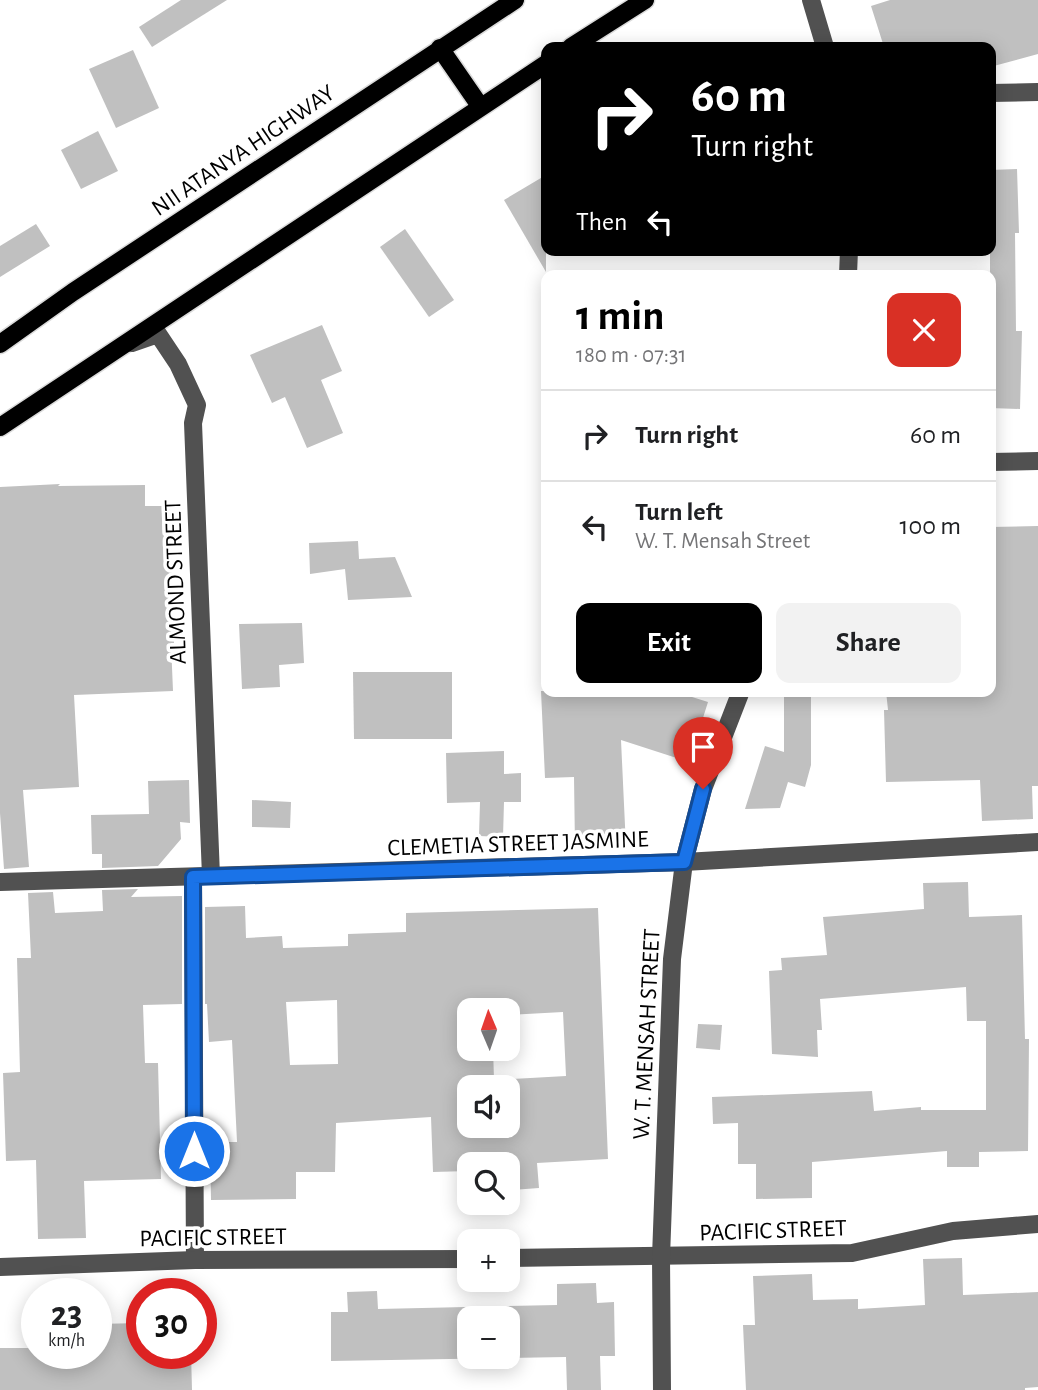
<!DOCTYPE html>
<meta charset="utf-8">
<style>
body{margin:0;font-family:"Alegreya Sans",sans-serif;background:#f2f2f2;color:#202124;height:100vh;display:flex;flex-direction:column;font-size:26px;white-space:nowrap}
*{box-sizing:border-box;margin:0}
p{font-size:23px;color:#757577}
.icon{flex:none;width:38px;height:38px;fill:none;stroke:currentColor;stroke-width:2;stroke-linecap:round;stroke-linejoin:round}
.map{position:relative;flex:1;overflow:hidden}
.side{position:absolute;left:541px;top:270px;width:455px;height:427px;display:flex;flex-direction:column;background:#fff;border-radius:14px;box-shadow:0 4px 18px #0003}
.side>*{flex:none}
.hud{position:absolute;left:541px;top:42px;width:455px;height:214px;border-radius:14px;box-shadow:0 4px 18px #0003;background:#000;color:#fff;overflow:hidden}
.needle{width:46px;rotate:358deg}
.controls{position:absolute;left:457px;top:998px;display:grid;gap:14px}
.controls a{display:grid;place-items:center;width:63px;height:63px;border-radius:14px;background:#fff;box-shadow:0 4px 18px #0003;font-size:35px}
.speed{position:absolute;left:21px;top:1278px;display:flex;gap:14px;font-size:35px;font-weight:700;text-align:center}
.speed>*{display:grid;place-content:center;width:91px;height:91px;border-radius:50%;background:#fff;box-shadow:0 4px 18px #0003;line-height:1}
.speed small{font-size:18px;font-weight:400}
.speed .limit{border:10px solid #d22;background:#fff;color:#111}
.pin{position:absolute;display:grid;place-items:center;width:60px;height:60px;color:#fff;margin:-72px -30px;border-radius:50% 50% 50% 0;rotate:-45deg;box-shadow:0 0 7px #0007}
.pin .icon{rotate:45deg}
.me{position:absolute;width:77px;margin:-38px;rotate:0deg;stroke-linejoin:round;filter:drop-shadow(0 0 5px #0008)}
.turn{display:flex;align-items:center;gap:24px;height:147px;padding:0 35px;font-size:32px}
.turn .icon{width:91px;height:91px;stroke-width:2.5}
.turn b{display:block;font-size:49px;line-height:60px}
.then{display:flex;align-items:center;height:66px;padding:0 35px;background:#0003;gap:14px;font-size:26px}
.round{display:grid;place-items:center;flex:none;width:74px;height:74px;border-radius:14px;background:#f2f2f2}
.head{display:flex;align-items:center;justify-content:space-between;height:119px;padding:0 35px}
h1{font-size:42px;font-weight:700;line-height:52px;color:#000}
.action{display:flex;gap:14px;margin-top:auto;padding:14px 35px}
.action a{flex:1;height:80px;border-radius:14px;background:#000;color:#fff;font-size:28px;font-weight:700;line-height:80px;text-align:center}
.action a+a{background:#f2f2f2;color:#202124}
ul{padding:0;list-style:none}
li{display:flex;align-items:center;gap:21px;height:91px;padding:0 35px;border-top:2px solid #e0e0e0}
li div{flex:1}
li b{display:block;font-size:26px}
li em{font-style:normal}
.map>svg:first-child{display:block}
.building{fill:#c0c0c0;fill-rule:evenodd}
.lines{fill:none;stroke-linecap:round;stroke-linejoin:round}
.major-casing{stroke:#dbdbdb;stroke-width:21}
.minor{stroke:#515151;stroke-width:18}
.major{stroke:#000;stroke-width:18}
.route-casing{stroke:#114b97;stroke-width:18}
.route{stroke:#1a73e8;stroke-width:12}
.labels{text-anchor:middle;stroke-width:7;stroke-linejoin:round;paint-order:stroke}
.street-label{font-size:24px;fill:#000;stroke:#fff}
</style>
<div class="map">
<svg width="1038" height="1390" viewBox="0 0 1038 1390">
<rect width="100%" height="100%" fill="#fff"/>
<g class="building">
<polygon points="181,0 227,0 152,47 139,27"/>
<polygon points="890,0 1038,0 1038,54 990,67 990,47 884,47 871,6"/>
<polygon points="133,50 159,108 116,128 89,69"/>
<polygon points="98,131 118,171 81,189 61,150"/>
<polygon points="1017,169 1019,233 1015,233 1016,331 1022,331 1020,409 990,408 990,170"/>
<polygon points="546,175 546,272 504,200"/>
<polygon points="36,224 50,246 0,277 0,246"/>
<polygon points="405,229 454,300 429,317 380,247"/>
<polygon points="322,325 342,371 321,380 343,433 307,448 285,397 272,403 250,355"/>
<polygon points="60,484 58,486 145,485 145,506 170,506 174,643 171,643 173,691 74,695 79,787 23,790 29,867 4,869 0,813 0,487"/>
<polygon points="1038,526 1038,786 1032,786 1033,819 982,821 980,780 886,782 884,710 888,710 886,691 990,691 990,527"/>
<polygon points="358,541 359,559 395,557 412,597 348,600 345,569 310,574 309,543"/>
<polygon points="302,623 304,663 279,665 280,687 242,689 239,624"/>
<polygon points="353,672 452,672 452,739 354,739"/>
<polygon points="541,691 673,691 708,702 689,762 621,740 626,847 575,848 574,777 545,778"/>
<polygon points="784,691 811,691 811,765 805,787 788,782 780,808 745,809 765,746 784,752"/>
<polygon points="504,751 504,774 521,773 521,802 504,802 503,837 479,836 480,802 447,803 446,753"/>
<polygon points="189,780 190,823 180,822 181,839 158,866 102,868 102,854 92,854 91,815 149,814 148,781"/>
<polygon points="252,800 291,802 290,828 252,827"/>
<polygon points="968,882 969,917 1022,915 1025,1039 1029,1039 1028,1151 979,1152 979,1167 947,1167 947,1151 812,1162 812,1198 756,1199 756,1164 738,1164 738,1123 713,1124 712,1097 872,1091 874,1111 921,1107 921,1110 986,1110 986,1021 967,1021 966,987 820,999 822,1030 817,1030 818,1057 772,1054 769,971 782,970 781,958 827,955 823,917 924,909 923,883"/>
<polygon points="138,889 131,897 182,896 182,1004 143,1005 145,1063 158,1063 161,1179 84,1181 86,1238 38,1239 36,1160 6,1161 3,1073 20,1072 17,958 31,958 28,893 53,892 55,913 103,911 102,890"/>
<path d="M245,906l1,32 36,-2 1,12 65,-2v-12l58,-2v-19l192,-5 10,251 -71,4 2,25 -27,2 -1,-21 -3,1v-6h-39v7l-36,1 -2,-55 -95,6 -1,49h-39v27l-85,1 -1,-58h27l-5,-102 -23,2 -2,-38h-2v-97zM337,1000l1,64 -48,1 -4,-63zM469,1010h39v5l55,-3 3,64 -72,4 -1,-32h-24zM469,1087h39v38h-39z"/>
<polygon points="698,1024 722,1025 720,1050 696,1048"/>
<polygon points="962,1258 963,1295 1038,1292 1038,1387 1025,1388 1025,1390 746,1390 743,1325 755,1325 753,1276 812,1274 813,1300 858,1299 858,1309 925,1305 923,1259"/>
<path d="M596,1283l1,20 17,-1 1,54h-15l1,34h-34l-1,-33 -235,4v-49h17l-1,-20 30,-1 1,18 179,-4v-21zM469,1318h39v38h-39z"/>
<polygon points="142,1323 142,1353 191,1353 192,1390 0,1390 0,1348 37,1348 37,1353 96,1353 96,1324"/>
</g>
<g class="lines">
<defs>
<g id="major">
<polyline points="571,47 645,0"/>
<polyline points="440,48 480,106"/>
<polyline points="0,344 73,292 515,0"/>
<polyline points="0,427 546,64"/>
</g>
</defs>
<use href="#major" class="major-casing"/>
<g class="minor">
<polyline points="811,0 825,47"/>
<polyline points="990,93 1038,92"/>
<polyline points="848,275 849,250"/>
<polyline points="132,343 158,334 178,364 197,405 193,423 211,876"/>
<polyline points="990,462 1038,461"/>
<polyline points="193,877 195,1260"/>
<polyline points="0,882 684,862 1038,842"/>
<polyline points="508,1258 852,1253 953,1231 1038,1224"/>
<polyline points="0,1267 195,1260 469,1259"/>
<polyline points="662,1390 661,1257 672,959 684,862 703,789 741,691"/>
</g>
<use href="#major" class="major"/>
</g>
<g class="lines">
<defs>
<polyline id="route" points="194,1151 193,877 684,862 703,789"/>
</defs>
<use href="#route" class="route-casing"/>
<use href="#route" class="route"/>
</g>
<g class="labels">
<g class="street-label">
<text transform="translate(243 150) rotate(-34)" y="8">NII ATANYA HIGHWAY</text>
<text transform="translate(175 582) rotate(-92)" y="8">ALMOND STREET</text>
<text transform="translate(518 843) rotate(-2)" y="8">CLEMETIA STREET JASMINE</text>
<text transform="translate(646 1034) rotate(-87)" y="8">W. T. MENSAH STREET</text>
<text transform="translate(773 1230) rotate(-2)" y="8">PACIFIC STREET</text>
<text transform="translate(213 1237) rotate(-1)" y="8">PACIFIC STREET</text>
</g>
</g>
</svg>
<div class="controls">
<a><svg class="needle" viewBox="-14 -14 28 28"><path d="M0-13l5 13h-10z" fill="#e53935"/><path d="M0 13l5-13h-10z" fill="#757577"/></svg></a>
<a><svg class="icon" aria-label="sound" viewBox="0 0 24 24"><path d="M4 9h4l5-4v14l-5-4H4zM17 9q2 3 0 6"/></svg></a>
<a><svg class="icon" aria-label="search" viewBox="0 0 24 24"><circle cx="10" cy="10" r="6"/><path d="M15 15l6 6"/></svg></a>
<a>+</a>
<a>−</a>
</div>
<div class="speed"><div>23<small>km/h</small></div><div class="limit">30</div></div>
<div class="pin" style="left:703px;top:789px;background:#d93025"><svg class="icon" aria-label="arrive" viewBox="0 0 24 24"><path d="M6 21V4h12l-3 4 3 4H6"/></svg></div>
<svg class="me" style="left:194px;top:1151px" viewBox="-20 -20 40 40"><circle r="17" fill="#1a73e8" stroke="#fff" stroke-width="3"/><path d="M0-11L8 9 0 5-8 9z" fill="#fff"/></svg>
<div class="hud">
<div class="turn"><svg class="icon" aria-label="right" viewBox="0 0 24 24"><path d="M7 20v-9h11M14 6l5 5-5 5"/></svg><div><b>60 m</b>Turn right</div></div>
<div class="then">Then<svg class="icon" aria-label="left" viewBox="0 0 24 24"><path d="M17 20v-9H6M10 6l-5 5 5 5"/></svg></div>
</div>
<section class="side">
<div class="head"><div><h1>1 min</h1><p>180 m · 07:31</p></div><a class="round" style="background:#d93025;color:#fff"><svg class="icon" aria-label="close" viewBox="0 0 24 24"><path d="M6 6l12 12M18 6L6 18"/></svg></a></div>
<ul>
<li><svg class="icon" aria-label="right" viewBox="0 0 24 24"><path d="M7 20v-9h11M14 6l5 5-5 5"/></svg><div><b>Turn right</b></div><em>60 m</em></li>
<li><svg class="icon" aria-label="left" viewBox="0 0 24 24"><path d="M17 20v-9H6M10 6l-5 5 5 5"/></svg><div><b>Turn left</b><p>W. T. Mensah Street</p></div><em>100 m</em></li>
</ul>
<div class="action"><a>Exit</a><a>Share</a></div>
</section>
</div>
